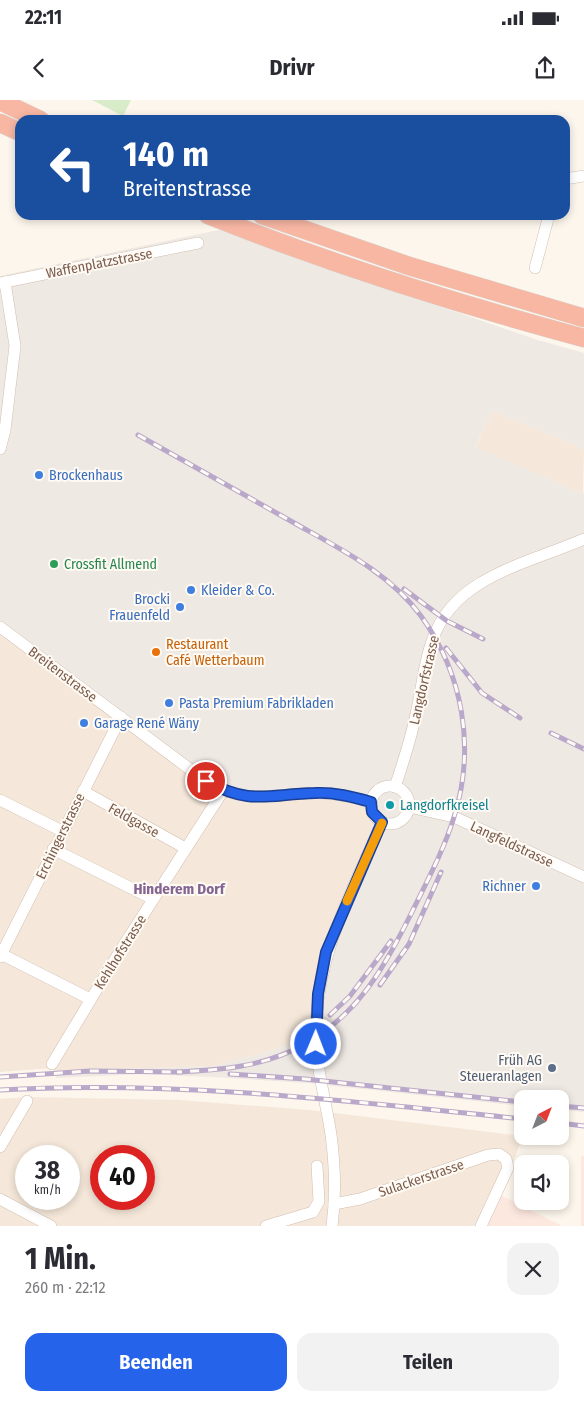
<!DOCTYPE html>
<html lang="de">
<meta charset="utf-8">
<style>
body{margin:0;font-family:"Fira Sans Condensed",sans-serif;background:#f2f2f3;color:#2b2b33;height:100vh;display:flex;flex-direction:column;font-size:19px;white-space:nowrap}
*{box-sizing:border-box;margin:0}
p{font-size:16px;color:#7c7c81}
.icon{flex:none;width:28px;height:28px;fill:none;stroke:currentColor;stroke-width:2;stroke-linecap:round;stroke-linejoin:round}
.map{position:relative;height:1126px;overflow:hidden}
.details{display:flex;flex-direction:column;background:#fff;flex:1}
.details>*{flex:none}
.hud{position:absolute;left:15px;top:15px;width:555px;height:105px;border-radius:15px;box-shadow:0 2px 8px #0003;background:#1a4fa0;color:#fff;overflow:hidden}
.needle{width:32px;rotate:42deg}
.controls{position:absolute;left:514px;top:990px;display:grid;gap:10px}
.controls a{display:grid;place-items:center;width:55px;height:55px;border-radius:10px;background:#fff;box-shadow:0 2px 8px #0003;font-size:25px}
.speed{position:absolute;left:15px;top:1045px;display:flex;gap:10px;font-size:25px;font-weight:700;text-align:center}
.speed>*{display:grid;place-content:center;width:65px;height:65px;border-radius:50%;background:#fff;box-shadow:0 2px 8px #0003;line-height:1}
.speed small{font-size:12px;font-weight:400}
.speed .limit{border:8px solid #d22;background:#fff;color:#111}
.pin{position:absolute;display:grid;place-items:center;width:42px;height:42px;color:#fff;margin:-21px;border:2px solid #fff;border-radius:50%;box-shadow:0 1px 5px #0007}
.me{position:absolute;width:55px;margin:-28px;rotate:1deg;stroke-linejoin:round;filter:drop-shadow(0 0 4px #0008)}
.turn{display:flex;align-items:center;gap:18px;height:105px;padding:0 25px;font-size:22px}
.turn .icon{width:65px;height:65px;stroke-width:2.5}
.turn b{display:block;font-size:35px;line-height:42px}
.round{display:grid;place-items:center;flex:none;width:52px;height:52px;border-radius:15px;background:#f2f2f3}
.headline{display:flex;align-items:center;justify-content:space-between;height:85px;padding:0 25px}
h1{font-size:30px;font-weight:700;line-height:38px}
.action{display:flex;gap:10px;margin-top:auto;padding:10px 25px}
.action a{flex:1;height:58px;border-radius:15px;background:#2563eb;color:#fff;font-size:20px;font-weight:700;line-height:58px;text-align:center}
.action a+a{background:#f2f2f3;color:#2b2b33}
.status{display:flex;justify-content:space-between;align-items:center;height:35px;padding:0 25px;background:#fff;direction:ltr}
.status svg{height:14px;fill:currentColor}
header{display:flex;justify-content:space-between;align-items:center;height:65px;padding:0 25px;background:#fff;font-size:22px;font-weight:700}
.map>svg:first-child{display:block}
.residential{fill:#f5e8da;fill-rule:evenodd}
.commercial{fill:#fde8e0}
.industrial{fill:#efe9e4}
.green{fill:#d8ecc9}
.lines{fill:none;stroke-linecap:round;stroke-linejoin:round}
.minor-casing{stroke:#d1beb0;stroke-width:12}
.highway-casing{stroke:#dad1cd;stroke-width:19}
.minor{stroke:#fff;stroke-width:11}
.highway{stroke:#f7b7a3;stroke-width:18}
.rail-casing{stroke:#b9a8c9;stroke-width:5}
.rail{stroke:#fffaf3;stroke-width:3;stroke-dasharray:9;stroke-linecap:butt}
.route-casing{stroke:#184099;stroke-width:12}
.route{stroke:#2563eb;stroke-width:9}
.slow{stroke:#f59e0b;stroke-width:9}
.shop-dot{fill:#3f7fe0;stroke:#fffaf3;stroke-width:2}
.leisure-dot{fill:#2e9e5b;stroke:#fffaf3;stroke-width:2}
.food-dot{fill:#e8710a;stroke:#fffaf3;stroke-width:2}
.culture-dot{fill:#0f9aa8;stroke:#fffaf3;stroke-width:2}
.service-dot{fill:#5c6f8a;stroke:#fffaf3;stroke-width:2}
.labels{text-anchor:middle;stroke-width:4;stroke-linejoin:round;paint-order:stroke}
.street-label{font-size:14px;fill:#7a5c4d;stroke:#fffaf3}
.shop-label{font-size:14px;fill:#366cbe;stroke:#fffaf3;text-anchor:start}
.leisure-label{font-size:14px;fill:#27864d;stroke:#fffaf3;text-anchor:start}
.food-label{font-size:14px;fill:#c56008;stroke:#fffaf3;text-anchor:start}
.culture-label{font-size:14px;fill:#0d838f;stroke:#fffaf3;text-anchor:start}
.service-label{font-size:14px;fill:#4e5e75;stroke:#fffaf3;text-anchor:end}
.neighbourhood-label{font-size:15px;font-weight:bold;fill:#846695;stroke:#fffaf3}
</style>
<div class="status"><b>22:11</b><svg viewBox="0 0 49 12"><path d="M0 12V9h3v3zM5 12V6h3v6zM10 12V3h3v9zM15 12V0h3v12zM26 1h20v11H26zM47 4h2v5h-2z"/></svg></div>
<header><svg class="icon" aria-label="back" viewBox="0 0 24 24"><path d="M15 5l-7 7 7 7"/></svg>Drivr<svg class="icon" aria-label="share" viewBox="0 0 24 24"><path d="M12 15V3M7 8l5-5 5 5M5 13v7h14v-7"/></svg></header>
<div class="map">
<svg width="584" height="1126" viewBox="0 0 584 1126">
<rect width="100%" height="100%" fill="#fdf6ec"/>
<g class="residential">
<polygon points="493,311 584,349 583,394 475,348"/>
<polygon points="0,535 200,682 288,696 371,702 382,722 316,930 298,941 277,949 214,966 54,971 53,968 0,972"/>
<path d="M28,997l151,3 131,10 213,26 -23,59 -16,31h-484v-127zM26,1056h43v43h-43zM101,1056h43v43h-43z"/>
</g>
<g class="commercial">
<rect x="581" y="1056" width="3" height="70"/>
<polygon points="500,1095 562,1126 484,1126"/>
</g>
<polygon class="industrial" points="223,129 282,152 538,240 584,253 584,349 493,311 475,347 583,394 584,392 584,1012 560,1010 560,999 522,999 522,1006 307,983 211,977 143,974 56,978 54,971 214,966 277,949 316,930 326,852 382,722 371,702 354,697 253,698 200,682 0,534 0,176"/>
<polygon class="green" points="92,0 131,0 123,16"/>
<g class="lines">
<defs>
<g id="minor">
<polyline points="565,79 584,76"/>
<polyline points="535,168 549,115"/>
<polyline points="0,183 198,143"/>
<polyline points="0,349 5,330 15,246 5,182"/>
<path d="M0,527l203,152c40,27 68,15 111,14 19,-1 39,4 57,9"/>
<circle cx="390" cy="705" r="19"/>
<path d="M395,687c8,-24 16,-48 21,-73 12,-55 10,-97 63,-130 32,-20 71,-30 105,-45"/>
<polyline points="83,691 185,748"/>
<polyline points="0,700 62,731"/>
<polyline points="409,707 454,717 584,777"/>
<polyline points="53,749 153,799"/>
<polyline points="1,854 90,899"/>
<polyline points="0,857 121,617"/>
<polyline points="52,964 120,851 223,691"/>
<polyline points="0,1047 27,1001"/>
<polyline points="0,1099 51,1126"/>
<polyline points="334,1104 360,1099 488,1055 499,1054 506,1059 508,1068 481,1126"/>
<polyline points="266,1126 313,1112 319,1101 317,1066"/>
<path d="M332,1126c4,-30 3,-61 -1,-91 -5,-35 -16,-69 -15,-105 1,-78 36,-138 66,-208"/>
</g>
<g id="highway">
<polyline points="0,1 40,20"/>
<polyline points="0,23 20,32"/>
<path d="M208,115c123,49 249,89 376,123"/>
<polyline points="262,115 409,166 584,218"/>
</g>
</defs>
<use href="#minor" class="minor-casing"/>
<use href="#highway" class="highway-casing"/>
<use href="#minor" class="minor"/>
<use href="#highway" class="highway"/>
<defs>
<g id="rail">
<path d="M138,335c50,28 101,57 151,85 47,27 99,51 132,96 42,58 55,132 33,201 -10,33 -28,66 -43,97 -28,55 -52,100 -108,131 -39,22 -83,25 -126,27"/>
<polyline points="404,489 447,521 483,539"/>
<polyline points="446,548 482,593 520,618"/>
<polyline points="551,633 584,649"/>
<polyline points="380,885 409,844 441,772"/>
<polyline points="330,915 350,896 391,841"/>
<polyline points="230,974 305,979 522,1002"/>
<polyline points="0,977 90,971 182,972"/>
<path d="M0,990c175,-10 349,11 522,29"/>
<polyline points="560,1006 584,1008"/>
<polyline points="560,1023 584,1026"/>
</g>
</defs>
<use href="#rail" class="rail-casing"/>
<use href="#rail" class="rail"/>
</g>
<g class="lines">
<defs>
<path id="route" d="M206,681c45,25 62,13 109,12 19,-1 38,4 56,9l1,10 10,10 -56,130 -8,42 -2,50"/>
</defs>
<use href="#route" class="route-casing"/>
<use href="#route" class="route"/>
<polyline class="slow" points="347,801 382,723"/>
</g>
<g class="shop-dot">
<circle cx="39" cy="375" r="5"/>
<circle cx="191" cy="490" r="5"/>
<circle cx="180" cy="507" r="5"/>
<circle cx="169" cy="603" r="5"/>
<circle cx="84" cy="623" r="5"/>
<circle cx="536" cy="786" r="5"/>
</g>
<circle class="leisure-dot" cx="54" cy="464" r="5"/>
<circle class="food-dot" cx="156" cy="552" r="5"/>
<circle class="culture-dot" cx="390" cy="705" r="5"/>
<circle class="service-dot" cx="552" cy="968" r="5"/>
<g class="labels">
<g class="street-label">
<text transform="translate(99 163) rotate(-11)" y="5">Waffenplatzstrasse</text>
<text transform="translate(63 574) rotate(37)" y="5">Breitenstrasse</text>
<text transform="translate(424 580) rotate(-77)" y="5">Langdorfstrasse</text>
<text transform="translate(134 720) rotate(29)" y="5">Feldgasse</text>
<text transform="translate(60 736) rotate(-64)" y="5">Erchingerstrasse</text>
<text transform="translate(512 744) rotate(25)" y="5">Langfeldstrasse</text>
<text transform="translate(120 852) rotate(-58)" y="5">Kehlhofstrasse</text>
<text transform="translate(421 1078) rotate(-19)" y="5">Sulackerstrasse</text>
</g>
<g class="shop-label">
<text x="49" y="380">Brockenhaus</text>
<text x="201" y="495">Kleider &amp; Co.</text>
<text x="170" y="504" text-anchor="end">Brocki<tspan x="170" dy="16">Frauenfeld</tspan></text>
<text x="179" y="608">Pasta Premium Fabrikladen</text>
<text x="94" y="628">Garage René Wäny</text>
<text x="526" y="791" text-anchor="end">Richner</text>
</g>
<g class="leisure-label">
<text x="64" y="469">Crossfit Allmend</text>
</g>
<g class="food-label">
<text x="166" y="549">Restaurant<tspan x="166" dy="16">Café Wetterbaum</tspan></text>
</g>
<g class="culture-label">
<text x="400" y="710">Langdorfkreisel</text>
</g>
<g class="service-label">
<text x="542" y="965">Früh AG<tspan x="542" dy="16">Steueranlagen</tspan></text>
</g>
<g class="neighbourhood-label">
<text x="179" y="794">Hinderem Dorf</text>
</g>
</g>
</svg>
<div class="controls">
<a><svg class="needle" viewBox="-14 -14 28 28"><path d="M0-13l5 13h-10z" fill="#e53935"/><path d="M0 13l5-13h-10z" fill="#7c7c81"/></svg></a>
<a><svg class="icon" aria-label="sound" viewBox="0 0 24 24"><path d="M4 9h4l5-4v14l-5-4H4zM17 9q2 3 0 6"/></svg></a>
</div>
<div class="speed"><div>38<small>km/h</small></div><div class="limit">40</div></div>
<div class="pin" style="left:206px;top:681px;background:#d93025"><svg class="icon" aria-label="arrive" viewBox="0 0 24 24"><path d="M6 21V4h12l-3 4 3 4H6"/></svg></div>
<svg class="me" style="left:316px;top:944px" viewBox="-20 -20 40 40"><circle r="17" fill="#2563eb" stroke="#fff" stroke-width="3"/><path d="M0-11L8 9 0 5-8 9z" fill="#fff"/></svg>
<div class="hud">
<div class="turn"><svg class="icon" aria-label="left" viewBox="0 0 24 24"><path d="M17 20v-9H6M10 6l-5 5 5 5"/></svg><div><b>140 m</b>Breitenstrasse</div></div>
</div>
</div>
<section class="details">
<div class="headline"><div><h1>1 Min.</h1><p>260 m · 22:12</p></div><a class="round"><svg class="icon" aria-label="close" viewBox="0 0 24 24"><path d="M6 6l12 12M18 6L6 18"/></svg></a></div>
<div class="action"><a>Beenden</a><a>Teilen</a></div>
</section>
